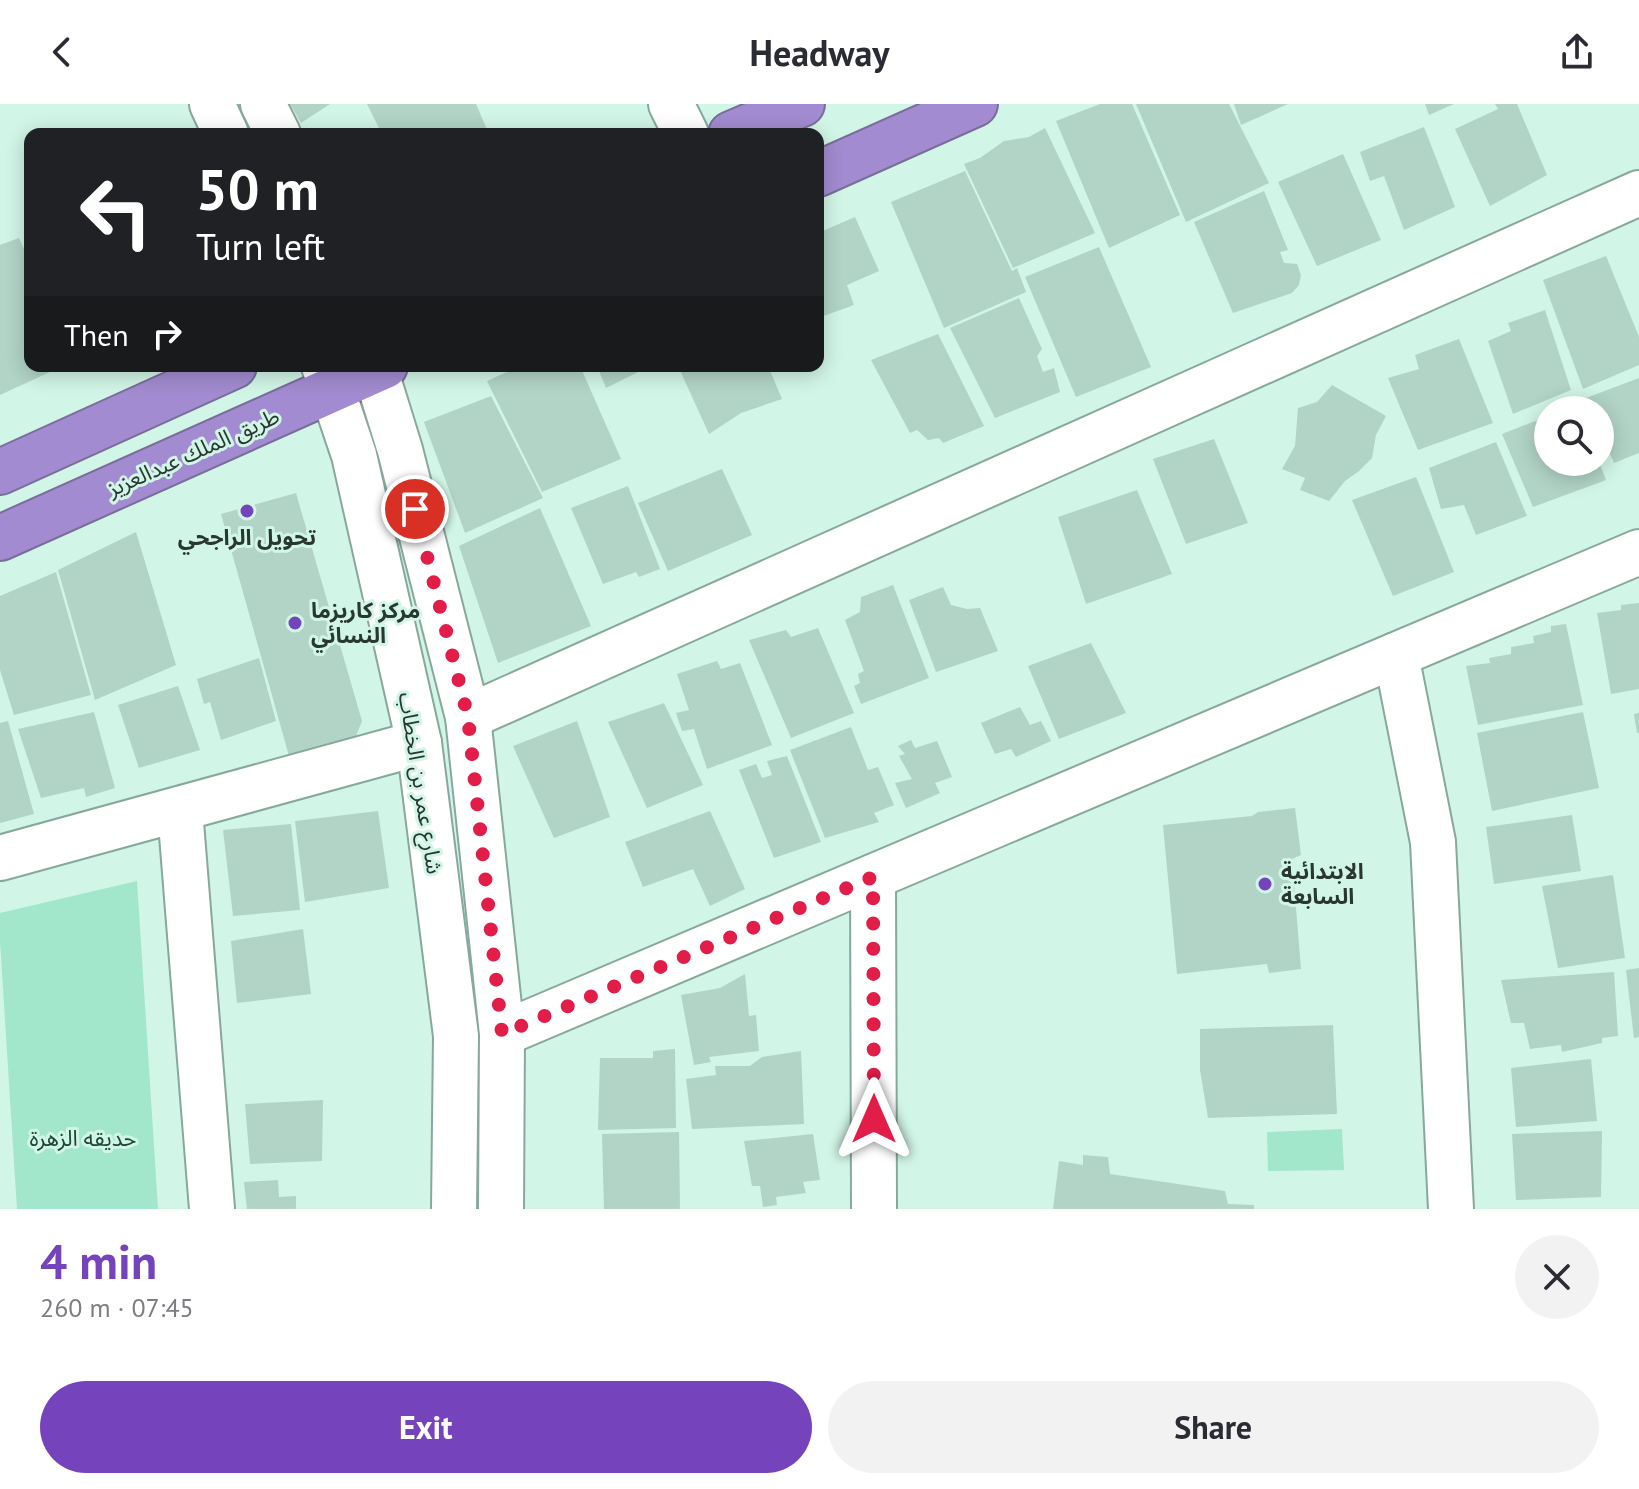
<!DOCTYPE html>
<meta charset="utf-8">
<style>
body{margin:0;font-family:"PT Sans","Noto Sans Arabic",sans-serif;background:#f2f2f3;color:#2b2b33;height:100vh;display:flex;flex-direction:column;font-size:30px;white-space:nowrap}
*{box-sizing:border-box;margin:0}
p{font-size:26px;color:#7c7c81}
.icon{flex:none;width:44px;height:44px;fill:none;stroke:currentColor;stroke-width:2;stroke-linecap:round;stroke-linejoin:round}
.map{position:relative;height:1105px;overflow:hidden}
.side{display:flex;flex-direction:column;background:#fff;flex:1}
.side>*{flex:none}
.top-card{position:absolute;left:24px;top:24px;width:800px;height:244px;border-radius:16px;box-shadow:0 4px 20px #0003;background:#202124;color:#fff;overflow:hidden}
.buttons{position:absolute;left:1534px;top:292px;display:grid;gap:16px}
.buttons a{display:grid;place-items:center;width:80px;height:80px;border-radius:50%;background:#fff;box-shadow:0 4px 20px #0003;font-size:40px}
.pin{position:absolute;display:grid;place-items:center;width:68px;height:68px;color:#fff;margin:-34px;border:4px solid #fff;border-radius:50%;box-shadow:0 2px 8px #0007}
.me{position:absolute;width:88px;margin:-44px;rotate:0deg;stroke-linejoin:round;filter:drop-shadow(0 0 6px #0008)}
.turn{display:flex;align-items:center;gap:28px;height:168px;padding:0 40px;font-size:36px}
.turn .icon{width:104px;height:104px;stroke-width:2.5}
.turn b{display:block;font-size:56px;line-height:68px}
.then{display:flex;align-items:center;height:76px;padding:0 40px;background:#0003;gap:16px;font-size:30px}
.round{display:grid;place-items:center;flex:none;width:84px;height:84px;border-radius:42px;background:#f2f2f3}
.overview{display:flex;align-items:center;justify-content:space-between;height:136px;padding:0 40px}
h1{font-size:48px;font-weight:700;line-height:60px;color:#7544bc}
.primary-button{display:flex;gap:16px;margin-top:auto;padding:16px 40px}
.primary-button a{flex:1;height:92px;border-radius:48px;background:#7544bc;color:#fff;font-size:32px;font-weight:700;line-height:92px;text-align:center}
.primary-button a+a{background:#f2f2f3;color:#2b2b33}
header{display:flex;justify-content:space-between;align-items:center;height:104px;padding:0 40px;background:#fff;font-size:36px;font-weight:700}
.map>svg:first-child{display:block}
.green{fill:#a2e6cb}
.building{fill:#b1d4c6}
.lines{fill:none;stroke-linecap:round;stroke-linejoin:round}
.minor-casing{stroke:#87a99b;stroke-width:48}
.highway-casing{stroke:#786e98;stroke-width:48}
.minor{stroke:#fff;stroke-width:44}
.highway{stroke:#a28bd0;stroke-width:44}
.route{stroke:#e11d48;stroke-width:14;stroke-dasharray:0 25.2}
.poi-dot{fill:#7544bc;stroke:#d1f5e6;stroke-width:3}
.labels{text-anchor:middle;stroke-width:6;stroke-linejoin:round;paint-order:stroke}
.street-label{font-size:22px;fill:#293731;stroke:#d1f5e6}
.poi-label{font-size:22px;font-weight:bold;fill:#293731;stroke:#d1f5e6;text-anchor:start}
.park-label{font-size:22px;fill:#1b4738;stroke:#d1f5e6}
</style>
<header><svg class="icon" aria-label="back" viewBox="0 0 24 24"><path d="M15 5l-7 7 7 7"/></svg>Headway<svg class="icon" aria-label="share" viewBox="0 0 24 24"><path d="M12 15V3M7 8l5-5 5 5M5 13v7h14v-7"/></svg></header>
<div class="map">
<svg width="1639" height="1105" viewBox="0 0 1639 1105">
<rect width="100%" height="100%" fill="#d1f5e6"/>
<g class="green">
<polygon points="137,777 158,1105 17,1105 0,837 0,809"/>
<polygon points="1342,1025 1344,1066 1268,1067 1267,1028"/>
</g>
<g class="building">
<polygon points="290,0 330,0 301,19"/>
<polygon points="367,0 476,0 489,30 382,30"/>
<polygon points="1100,0 1132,0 1180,111 1109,144 1056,17"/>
<polygon points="1136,0 1229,0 1269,79 1186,118"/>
<polygon points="1234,0 1288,0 1241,21"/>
<polygon points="1425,0 1454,0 1429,11"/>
<polygon points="1495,0 1517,0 1547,71 1490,102 1455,25 1498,5"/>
<polygon points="1424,23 1455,103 1404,126 1384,72 1370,77 1360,48"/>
<polygon points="1045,24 1095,129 1013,164 964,60 980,54 1004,37 1029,33"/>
<polygon points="1343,50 1381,136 1317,162 1278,78"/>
<polygon points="965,67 1012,167 1017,164 1026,188 944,224 891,98"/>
<polygon points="1264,87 1288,146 1280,148 1284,159 1297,160 1301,171 1299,181 1292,189 1233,209 1194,118"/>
<polygon points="855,113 879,167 847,181 854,201 818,214 818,129"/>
<polygon points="19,134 30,158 30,262 63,262 0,291 0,141"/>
<polygon points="1099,143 1151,263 1076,293 1025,173"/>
<polygon points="1606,152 1639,233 1639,261 1583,285 1543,176"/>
<polygon points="1019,194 1042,245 1037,252 1043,268 1054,264 1060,288 995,314 950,224"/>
<polygon points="1545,206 1571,286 1513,310 1488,237 1511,227 1508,219"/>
<polygon points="938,230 984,322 943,339 939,334 928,336 917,326 910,329 871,256"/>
<polygon points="1459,235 1493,319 1418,346 1388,274 1419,265 1415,251"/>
<polygon points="520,262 580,262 621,355 542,388 487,277"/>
<polygon points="597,262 650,262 606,284"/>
<polygon points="678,262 768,262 782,295 741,309 709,330"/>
<polygon points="1639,274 1639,349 1614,359 1600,326 1600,306 1591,306 1586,294"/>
<polygon points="1332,281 1386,312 1376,331 1372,354 1359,367 1345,377 1329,397 1300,386 1305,374 1282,365 1295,342 1298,304 1317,298"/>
<polygon points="491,292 543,394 465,429 424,318"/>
<polygon points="1548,312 1548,358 1599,358 1606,376 1533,403 1502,330"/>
<polygon points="1214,335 1248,419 1186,440 1153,355"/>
<polygon points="1496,338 1527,412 1476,431 1464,401 1441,405 1429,364"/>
<polygon points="722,365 752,431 668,467 638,399"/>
<polygon points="1416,373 1454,468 1393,492 1352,396"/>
<polygon points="628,382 660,465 639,473 636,468 603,480 571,404"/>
<polygon points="1137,386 1172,470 1086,500 1058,413"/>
<polygon points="296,389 362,617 356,632 289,652 221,410"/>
<polygon points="540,404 591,522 498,559 459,442"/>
<polygon points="136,428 176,561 95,596 58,466"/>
<polygon points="56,468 91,591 14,611 0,566 0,492"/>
<polygon points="893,481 929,574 861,600 854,582 860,579 858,570 864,567 845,516 860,508 861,493"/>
<polygon points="943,483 951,501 967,505 980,504 998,547 936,568 909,496"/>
<polygon points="1639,499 1639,585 1611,590 1597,509 1621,506 1621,501"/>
<polygon points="1566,520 1583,601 1478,621 1466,562 1490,559 1489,554 1511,550 1511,543 1534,539 1533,532 1551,528 1551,522"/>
<polygon points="818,524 854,609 791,634 749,536 786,526 791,533"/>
<polygon points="1091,539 1126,609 1059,635 1028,562"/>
<polygon points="259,554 276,617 221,636 210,598 204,600 197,575"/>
<polygon points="717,557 721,565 740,559 772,641 707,665 694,625 682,627 676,609 689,606 677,570"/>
<polygon points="178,582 200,646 139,664 118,601"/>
<polygon points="664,599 703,681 647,704 608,618"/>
<polygon points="1020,603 1030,621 1041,617 1051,637 1016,653 1011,645 995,650 981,619"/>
<polygon points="94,608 115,684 86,693 84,684 41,694 18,625"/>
<polygon points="1583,608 1599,684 1492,707 1477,629"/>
<polygon points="1639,609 1639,629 1637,629 1634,610"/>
<polygon points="8,617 34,710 0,719 0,619"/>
<polygon points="577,617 610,713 554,734 513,642"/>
<polygon points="851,623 868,666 878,663 894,701 874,709 879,718 825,734 790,646"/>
<polygon points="911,636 915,644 937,637 952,673 935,679 940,689 906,704 895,679 912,675 899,652 905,650 898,642"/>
<polygon points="787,652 821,738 774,754 739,666 756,660 762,674 772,671 767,657"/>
<polygon points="1295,704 1301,751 1292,755 1301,865 1269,869 1267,860 1177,870 1163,721 1252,712 1258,708"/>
<polygon points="378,707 389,784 305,798 295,717"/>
<polygon points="710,707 745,785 710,802 693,765 643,783 625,738"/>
<polygon points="1572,711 1581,767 1494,780 1486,723"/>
<polygon points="291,720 300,806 233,812 223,726"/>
<polygon points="1613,771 1625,854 1558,864 1542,782"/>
<polygon points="303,825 311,890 237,899 231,837"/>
<polygon points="1639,864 1639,933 1634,934 1626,866"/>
<polygon points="1614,868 1618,932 1602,934 1602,939 1562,948 1561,941 1530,945 1524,919 1511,919 1501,876"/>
<polygon points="745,870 749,912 756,911 759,947 709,953 711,958 694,961 681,891 720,884"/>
<polygon points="1333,921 1337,1010 1208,1014 1200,966 1200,925"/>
<polygon points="675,945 676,1024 598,1026 600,954 653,954 653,947"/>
<polygon points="801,947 804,1020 692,1025 686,975 716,971 715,962 750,962 762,953"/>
<polygon points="1591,955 1597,1017 1516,1023 1511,964"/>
<polygon points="323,996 322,1057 250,1060 245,1000"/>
<polygon points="1602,1027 1601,1093 1516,1096 1512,1030"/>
<polygon points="679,1028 680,1105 604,1105 602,1030"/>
<polygon points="813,1030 820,1076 803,1078 806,1089 776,1093 777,1101 763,1103 760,1082 752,1082 744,1037"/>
<polygon points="1083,1051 1108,1053 1110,1070 1225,1087 1228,1100 1254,1101 1254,1105 1053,1105 1059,1057 1083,1061"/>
<polygon points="278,1076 279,1093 296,1092 296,1105 247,1105 244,1078"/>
</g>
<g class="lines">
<defs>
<g id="minor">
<polyline points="212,0 226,30"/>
<polyline points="263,0 278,30"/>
<polyline points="671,0 686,30"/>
<polyline points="324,262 354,351 419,639 456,932 454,1105"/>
<polyline points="374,262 400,346 468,613 502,930 501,1105"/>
<polyline points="1396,551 1433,738 1451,1105"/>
<polyline points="468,613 1639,89"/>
<polyline points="180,706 212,1105"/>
<polyline points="0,754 419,639"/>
<polyline points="873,773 874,1105"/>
<polyline points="502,930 1639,448"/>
</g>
<g id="highway">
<polyline points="731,30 802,0"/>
<polyline points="818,70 975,0"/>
<polyline points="0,368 234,262"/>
<polyline points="0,434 385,262"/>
</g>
</defs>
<use href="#minor" class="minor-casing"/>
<use href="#highway" class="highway-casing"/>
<use href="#minor" class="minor"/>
<use href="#highway" class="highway"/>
</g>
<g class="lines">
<polyline class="route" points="415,405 468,613 502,930 873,773 874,1015"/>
</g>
<g class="poi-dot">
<circle cx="247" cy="407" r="8"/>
<circle cx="295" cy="519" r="8"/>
<circle cx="1265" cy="780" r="8"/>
</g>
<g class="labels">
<g class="street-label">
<text transform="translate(193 348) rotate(-24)" y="8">طريق الملك عبدالعزيز</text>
<text transform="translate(421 679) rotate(81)" y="8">شارع عمر بن الخطاب</text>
</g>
<g class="poi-label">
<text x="247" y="441" text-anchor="middle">تحويل الراجحي</text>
<text x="311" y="514">مركز كاريزما<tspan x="311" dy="25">النسائي</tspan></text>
<text x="1281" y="775">الابتدائية<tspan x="1281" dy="25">السابعة</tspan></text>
</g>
<g class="park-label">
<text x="83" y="1042">حديقه الزهرة</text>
</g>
</g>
</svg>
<div class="buttons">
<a><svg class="icon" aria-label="search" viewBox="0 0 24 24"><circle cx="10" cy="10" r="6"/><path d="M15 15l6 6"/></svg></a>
</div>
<div class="pin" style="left:415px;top:405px;background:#d93025"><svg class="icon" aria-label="arrive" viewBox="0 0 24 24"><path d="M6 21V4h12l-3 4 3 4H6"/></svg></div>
<svg class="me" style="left:874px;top:1015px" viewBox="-20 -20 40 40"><path d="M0-17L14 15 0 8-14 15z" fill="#e11d48" stroke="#fff" stroke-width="4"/></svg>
<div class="top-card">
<div class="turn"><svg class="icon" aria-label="left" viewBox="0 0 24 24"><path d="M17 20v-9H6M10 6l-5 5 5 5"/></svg><div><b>50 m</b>Turn left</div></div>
<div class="then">Then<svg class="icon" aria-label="right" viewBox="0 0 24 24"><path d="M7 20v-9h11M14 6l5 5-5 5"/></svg></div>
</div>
</div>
<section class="side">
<div class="overview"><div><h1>4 min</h1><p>260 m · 07:45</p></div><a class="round"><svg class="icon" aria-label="close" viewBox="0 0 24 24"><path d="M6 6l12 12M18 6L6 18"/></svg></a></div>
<div class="primary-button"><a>Exit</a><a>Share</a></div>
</section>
